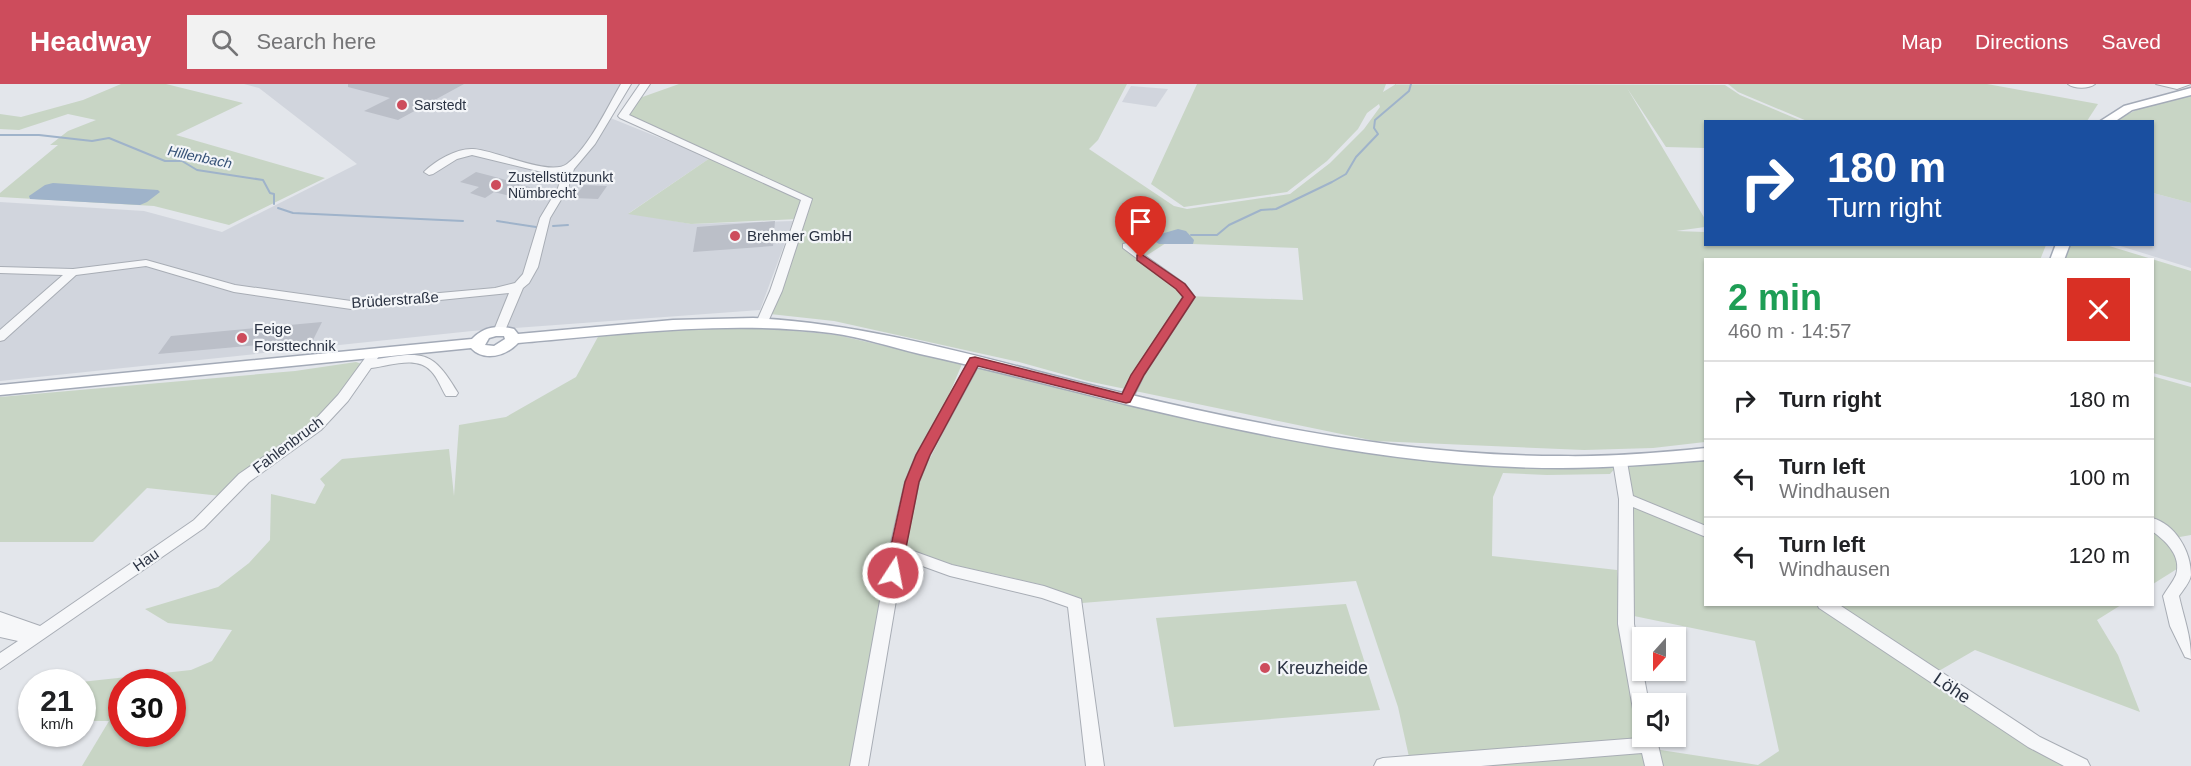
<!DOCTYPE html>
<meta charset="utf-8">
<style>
body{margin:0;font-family:Helvetica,sans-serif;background:#f2f2f2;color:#202124;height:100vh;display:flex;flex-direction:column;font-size:22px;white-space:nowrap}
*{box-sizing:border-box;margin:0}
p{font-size:20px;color:#757577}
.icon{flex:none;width:33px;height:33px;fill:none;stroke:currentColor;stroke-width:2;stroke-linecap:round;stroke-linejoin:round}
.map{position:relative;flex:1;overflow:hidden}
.details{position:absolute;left:1704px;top:174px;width:450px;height:348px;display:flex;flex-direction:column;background:#fff;border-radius:0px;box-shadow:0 2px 4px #0004}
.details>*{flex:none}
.banner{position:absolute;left:1704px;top:36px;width:450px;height:126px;border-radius:0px;box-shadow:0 2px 4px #0004;background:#1a4fa0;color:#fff;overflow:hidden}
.needle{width:39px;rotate:201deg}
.fabs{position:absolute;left:1632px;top:543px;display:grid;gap:12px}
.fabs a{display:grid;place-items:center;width:54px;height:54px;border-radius:0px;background:#fff;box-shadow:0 2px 4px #0004;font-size:30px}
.speed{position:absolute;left:18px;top:585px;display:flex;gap:12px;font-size:30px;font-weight:700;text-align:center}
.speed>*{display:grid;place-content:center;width:78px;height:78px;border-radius:50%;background:#fff;box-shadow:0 2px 4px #0004;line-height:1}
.speed small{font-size:15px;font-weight:400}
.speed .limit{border:9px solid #d22;background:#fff;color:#111}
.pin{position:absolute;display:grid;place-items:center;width:51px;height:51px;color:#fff;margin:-62px -26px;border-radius:50% 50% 50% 0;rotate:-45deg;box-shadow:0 0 6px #0007}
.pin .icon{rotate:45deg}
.me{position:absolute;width:66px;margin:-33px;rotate:11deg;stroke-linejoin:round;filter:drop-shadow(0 0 4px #0008)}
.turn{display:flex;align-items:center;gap:21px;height:126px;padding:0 24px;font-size:27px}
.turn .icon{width:78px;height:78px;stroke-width:2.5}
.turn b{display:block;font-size:42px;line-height:51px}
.round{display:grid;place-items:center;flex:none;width:63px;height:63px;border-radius:0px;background:#f2f2f2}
.head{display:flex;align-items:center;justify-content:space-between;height:102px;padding:0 24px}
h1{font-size:36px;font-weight:800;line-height:45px;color:#1e9e55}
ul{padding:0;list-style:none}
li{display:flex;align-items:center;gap:18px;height:78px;padding:0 24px;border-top:2px solid #e0e0e0}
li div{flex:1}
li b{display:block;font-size:22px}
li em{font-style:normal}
header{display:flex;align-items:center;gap:36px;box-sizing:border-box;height:84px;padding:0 30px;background:#cd4c5c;color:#fff}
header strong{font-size:28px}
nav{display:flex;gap:33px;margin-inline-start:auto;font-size:21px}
.search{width:420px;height:54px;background:#f2f2f2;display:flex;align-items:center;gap:15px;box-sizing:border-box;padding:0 21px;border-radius:0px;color:#757577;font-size:22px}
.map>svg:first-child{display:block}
.built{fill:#d1d5dd}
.green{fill:#c8d5c5;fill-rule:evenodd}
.water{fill:#9fb3ca}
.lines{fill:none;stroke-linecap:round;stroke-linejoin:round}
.stream{stroke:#9fb3ca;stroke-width:2}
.building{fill:#bbbfc8}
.minor-casing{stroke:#a8adb5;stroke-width:2}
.major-casing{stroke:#a3aab7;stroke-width:3}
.minor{fill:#f6f7f9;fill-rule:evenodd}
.major{fill:#fff;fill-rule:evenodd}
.route{fill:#cd4c5c;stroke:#85313c;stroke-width:1.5}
.poi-dot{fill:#cd4c5c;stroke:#f3f5f8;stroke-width:2}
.labels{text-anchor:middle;stroke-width:4.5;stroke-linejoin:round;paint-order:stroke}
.far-poi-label{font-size:14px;fill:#2b3343;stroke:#f3f5f8;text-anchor:start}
.far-water-label{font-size:14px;font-style:italic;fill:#355177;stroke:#f3f5f8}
.poi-label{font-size:15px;fill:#2b3343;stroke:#f3f5f8;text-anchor:start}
.street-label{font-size:15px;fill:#2b3343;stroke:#f3f5f8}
.near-poi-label{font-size:18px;fill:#2b3343;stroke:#f3f5f8;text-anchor:start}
.near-street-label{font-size:18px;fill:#2b3343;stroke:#f3f5f8}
</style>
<header>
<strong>Headway</strong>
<div class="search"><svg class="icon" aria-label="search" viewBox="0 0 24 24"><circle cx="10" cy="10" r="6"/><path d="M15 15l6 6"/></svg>Search here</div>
<nav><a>Map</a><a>Directions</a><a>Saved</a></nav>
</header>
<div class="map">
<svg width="2191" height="682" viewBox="0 0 2191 682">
<rect width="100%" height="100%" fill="#e3e6eb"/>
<g class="built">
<polygon points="244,0 624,0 608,33 710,74 629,129 691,140 793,137 760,226 472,247 0,297 0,118 144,127 222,148 357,80 259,4"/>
<polygon points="1131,2 1168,5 1156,23 1122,18"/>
<polygon points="2153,109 2191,119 2191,184 2117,161 2152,160"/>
</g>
<g class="green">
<polygon points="121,0 166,0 243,19 176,51 325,94 229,141 154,122 0,113 0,109 58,61 50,61 68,47 96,36 68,30 19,46 0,45 0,30 21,33 83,16"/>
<path d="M679,0h448l-29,56 -9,9 85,57 13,3 103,-15 40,-31 34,-34 16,-22 -1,-3 -12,9 -9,16 -31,32 -40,31 -103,15 -33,-23 46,-100h189l-3,8 13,-8h-2l331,1 15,10 62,26 -96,1 -1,26 -39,-1 -39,-59 78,131v8l-29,4 29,1 1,12 340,1 -6,15h-334l-1,182 -52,6 -69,2 -209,-9 -288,-60 -68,-19 -185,-41 -64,-7 27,-95 -106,5 -63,-10 82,-56 -87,-42 11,-16zM1166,159l132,5 5,52 -117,-4 -40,-40z"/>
<polygon points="1728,0 1987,0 2098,20 2087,37 1807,37 1738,8"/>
<path d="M2191,11v108l-38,-10 -1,-71h-35c19,-17 50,-21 74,-27z"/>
<polygon points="2069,161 2106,161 2191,187 2191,299 2153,289 2152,176 2064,176"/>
<path d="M725,243l43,1 69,7 125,29 -50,118 -53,284h-777l27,-45h-26l-2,-39 110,-12 21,-9 20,-31 -64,-7 -23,-14 73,-22 31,-24 21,-23 1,-46 44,10 10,-19 -5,-6 22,-20 107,-10 5,47 5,-71 47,-8 70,-40 23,-42zM122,598h50v52h-50z"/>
<polygon points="356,278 362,280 312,342 221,412 147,404 93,458 0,458 0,313 295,287"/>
<polygon points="977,282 1375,368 1619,380 1610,390 1547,391 1503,389 1493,413 1492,472 1617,486 1629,599 1642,643 1642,652 1646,654 1409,673 1398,623 1356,497 1082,519 1043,501 950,480 904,464 919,396"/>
<polygon points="2152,292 2191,303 2191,451 2174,454 2153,438"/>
<polygon points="1705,374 1705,444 1633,413 1627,382"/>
<polygon points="1633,422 1705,453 1706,520 1817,521 2047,673 2066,682 1658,682 1654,665 1758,681 1779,667 1755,557 1634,532"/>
<polygon points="2153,444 2167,455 2180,483 2153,500"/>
<polygon points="1346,520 1380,626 1174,643 1156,534"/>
<polygon points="1833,521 2121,521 2097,536 2118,571 2140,628 1975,566 1937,588"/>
<polygon points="1644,666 1648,682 1470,682"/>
</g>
<g class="water">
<polygon points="53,99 158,106 160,108 147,118 140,121 30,115 29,112 45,101"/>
<polygon points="1178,145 1186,147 1194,156 1193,160 1159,160 1151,155 1154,152"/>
</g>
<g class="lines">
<g class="stream">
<polyline points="0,51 39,51 92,57 109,54 165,77 182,77 197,86 263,96 270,109 274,110 274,120"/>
<polyline points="278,124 293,129 463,137"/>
<polyline points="497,137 536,143"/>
<polyline points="553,142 568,141"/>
<polyline points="1191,151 1217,151 1229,141 1261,126 1276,125 1332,98 1346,90 1356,73 1378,50 1374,44 1375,36 1409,7 1411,0"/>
</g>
</g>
<g class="building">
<polygon points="348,0 464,0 398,36 364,27 390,14 348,3"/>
<polygon points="476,88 499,94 533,104 518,114 494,108 485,114 470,109 479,103 460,98"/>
<polygon points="584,101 607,102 598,115 574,114"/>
<polygon points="775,137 773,162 693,168 697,143"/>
<polygon points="322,238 313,256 158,270 171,252"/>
</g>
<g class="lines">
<defs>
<g id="minor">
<path d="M621,0h10l-36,60 -21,25 -6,19 -18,30 -12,49 -9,16 -6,5 -19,45h-8l-2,-3 15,-37 -158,16 -117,-17 -88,-26 -70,9 -72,65 -4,1v-11l63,-55 -63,-2v-6l73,2 73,-9 89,25 116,16 144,-13 20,-5 8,-9 17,-56 18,-30 5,-16 -13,2 -78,-19 -15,4 -24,15 -4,1 -5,-3c11,-11 33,-24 49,-23 22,1 77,28 94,15 22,-17 40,-56 54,-80z"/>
<polygon points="640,0 650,0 629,31 812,115 782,207 766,242 758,242 756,239 770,207 801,116 620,34 618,32"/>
<path d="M2068,0h27c-6,5 -21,5 -27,0z"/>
<polygon points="2156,0 2191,0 2177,5"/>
<polygon points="1127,159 1185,200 1195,213 1144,291 1131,318 1126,319 1119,315 1132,291 1183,213 1177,204 1123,164 1123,160"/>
<path d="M375,265l6,4 -4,6c47,-8 56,-8 81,34l-2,3h-10c-5,-8 -8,-18 -15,-25 -14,-16 -42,-5 -60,-3l-23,33 -27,29 -72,52 -45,46 -204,141v-16l18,-12 -18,-4v-25l40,14 154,-106 45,-46 72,-50 27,-29 33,-45z"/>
<polygon points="975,273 981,277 930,371 919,398 905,464 952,481 1044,502 1081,515 1104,682 1086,682 1068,523 1042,514 950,492 903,475 868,682 850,682 889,467 905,398 916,371 969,277"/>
<polygon points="1620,373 1627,378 1633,412 1706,442 1706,453 1633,423 1634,540 1649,620 1642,620 1642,632 1636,630 1633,625 1618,540 1619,415 1613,378"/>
<path d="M2152,434c23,6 39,33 39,57 -1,7 -8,15 -12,21 5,23 12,39 12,63l-6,-2 -15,-31 -7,-30c4,-7 10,-14 13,-21 6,-19 -10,-34 -24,-44z"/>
<polygon points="1817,520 1838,520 2040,653 2087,676 2090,682 2064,682 2028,663 1819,524"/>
<polygon points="1642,649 1642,652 1656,652 1663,682 1645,682 1642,669 1481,682 1374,682 1377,676 1383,674 1640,654"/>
</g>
<g id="major">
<polygon points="2191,4 2191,11 2132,26 2114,38 2099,38 2124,22"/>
<polygon points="2056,160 2070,160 2064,176 2050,176"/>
<path d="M753,234c126,6 248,46 370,75 143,34 290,63 437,63 49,1 97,-3 146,-8v12c-49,4 -97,8 -145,8 -147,0 -293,-30 -436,-64 -68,-17 -136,-35 -205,-50 -30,-7 -58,-17 -89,-21 -104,-13 -209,1 -313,10 -12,13 -34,19 -47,5l-471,47v-10l472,-46c12,-13 26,-14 42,-10l4,5 155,-14zM496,252h8l1,3 -11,7 -9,-1 4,-7z"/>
</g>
</defs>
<use href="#minor" class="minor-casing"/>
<use href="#major" class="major-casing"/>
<use href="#minor" class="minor"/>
<use href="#major" class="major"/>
</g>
<polygon class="route" points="1141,170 1185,200 1195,213 1144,291 1130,318 1126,319 978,282 930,371 919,398 901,489 899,493 888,493 885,489 905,398 916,371 970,274 975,273 1122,310 1131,291 1183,213 1176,205 1137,176 1137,171"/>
<g class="poi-dot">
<circle cx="402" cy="21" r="6"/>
<circle cx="496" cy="101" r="6"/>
<circle cx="735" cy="152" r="6"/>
<circle cx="242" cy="254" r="6"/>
<circle cx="1265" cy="584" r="6"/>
</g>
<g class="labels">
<g class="far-poi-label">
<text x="414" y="26">Sarstedt</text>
<text x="508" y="98">Zustellstützpunkt<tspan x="508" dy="16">Nümbrecht</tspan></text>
</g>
<g class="far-water-label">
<text transform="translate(200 73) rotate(12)" y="5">Hillenbach</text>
</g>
<g class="poi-label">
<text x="747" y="157">Brehmer GmbH</text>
<text x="254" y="250">Feige<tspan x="254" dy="17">Forsttechnik</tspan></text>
</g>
<g class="street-label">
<text transform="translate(395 216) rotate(-4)" y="5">Brüderstraße</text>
<text transform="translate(288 361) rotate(-37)" y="5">Fahlenbruch</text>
<text transform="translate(146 476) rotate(-35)" y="5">Hau</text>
</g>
<g class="near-poi-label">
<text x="1277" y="590">Kreuzheide</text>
</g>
<g class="near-street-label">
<text transform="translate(1952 604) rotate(34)" y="6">Löhe</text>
</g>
</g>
</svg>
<div class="fabs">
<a><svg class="needle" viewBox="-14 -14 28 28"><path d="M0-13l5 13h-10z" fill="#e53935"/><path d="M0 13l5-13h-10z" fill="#757577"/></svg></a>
<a><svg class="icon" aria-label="sound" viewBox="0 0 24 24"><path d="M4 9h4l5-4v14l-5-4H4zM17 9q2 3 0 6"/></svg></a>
</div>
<div class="speed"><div>21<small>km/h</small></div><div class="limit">30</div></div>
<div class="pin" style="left:1141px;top:174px;background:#d93025"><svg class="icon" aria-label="arrive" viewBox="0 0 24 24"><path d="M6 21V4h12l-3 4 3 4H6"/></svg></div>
<svg class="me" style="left:893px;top:489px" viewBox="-20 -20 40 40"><circle r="17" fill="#cd4c5c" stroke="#fff" stroke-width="3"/><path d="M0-11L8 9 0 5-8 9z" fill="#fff"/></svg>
<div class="banner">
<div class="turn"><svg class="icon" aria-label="right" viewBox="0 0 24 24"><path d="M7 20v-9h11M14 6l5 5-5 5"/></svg><div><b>180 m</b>Turn right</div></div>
</div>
<section class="details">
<div class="head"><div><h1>2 min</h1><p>460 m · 14:57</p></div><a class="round" style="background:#d93025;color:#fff"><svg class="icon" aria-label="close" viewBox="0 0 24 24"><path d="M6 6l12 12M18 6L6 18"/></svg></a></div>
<ul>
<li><svg class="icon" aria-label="right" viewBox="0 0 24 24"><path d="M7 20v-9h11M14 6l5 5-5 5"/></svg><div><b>Turn right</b></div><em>180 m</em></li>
<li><svg class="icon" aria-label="left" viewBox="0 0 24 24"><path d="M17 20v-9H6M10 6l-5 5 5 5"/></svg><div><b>Turn left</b><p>Windhausen</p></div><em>100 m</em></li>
<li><svg class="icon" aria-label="left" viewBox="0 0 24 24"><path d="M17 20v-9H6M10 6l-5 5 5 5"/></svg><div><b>Turn left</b><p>Windhausen</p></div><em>120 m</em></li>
</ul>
</section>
</div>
